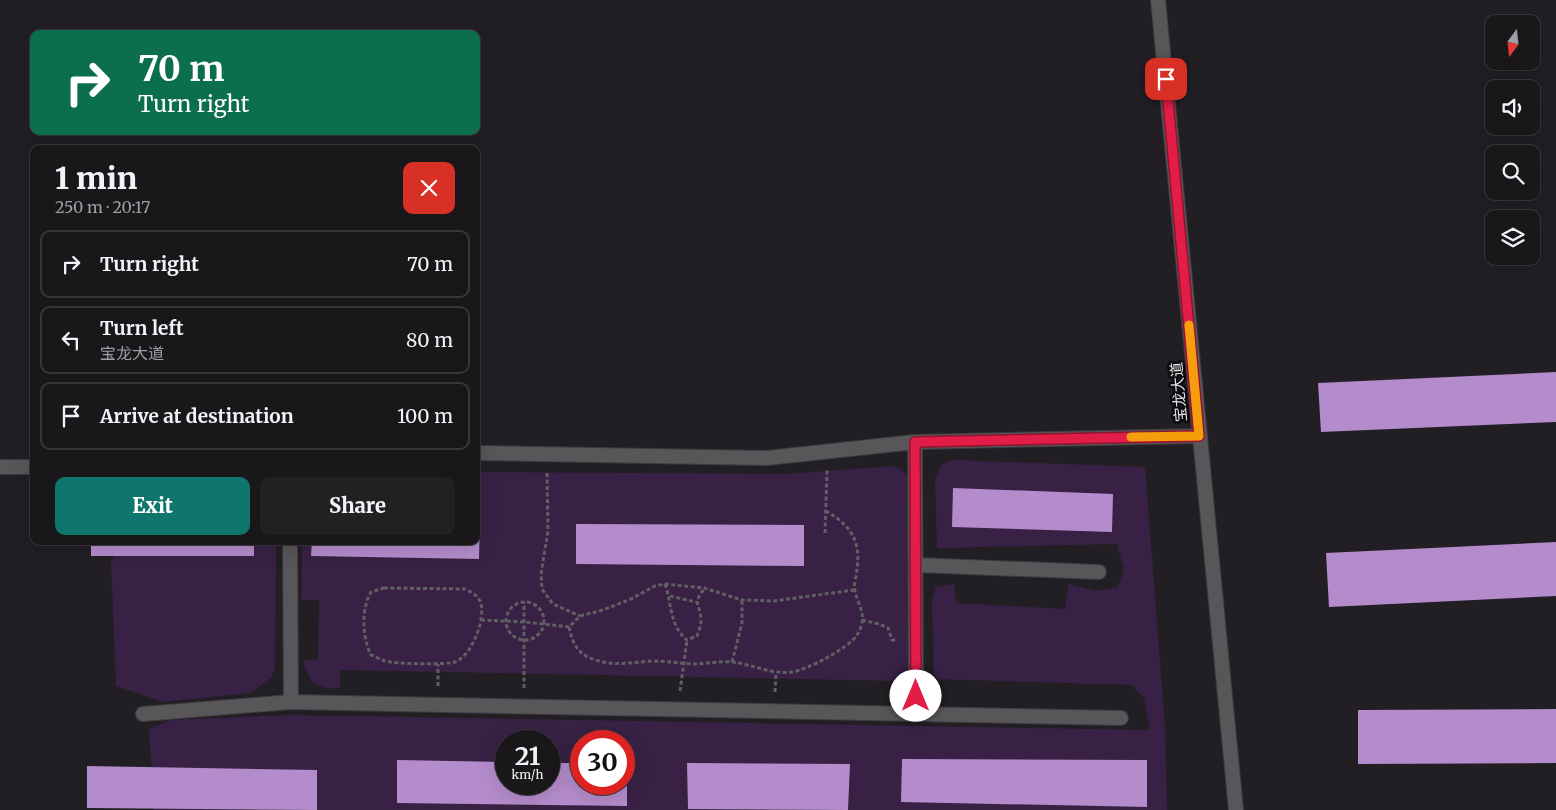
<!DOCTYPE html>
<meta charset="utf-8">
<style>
body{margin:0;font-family:Merriweather,"Noto Sans SC",serif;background:#232024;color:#f1f3f6;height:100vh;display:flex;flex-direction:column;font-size:19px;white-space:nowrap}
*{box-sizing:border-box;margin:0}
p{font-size:16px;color:#9f9fa3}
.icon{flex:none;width:28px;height:28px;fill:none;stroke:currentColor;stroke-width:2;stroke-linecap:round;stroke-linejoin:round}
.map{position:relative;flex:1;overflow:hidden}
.side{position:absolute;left:30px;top:145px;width:450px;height:400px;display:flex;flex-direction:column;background:#1a171b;border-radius:10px;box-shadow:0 5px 20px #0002,0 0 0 1px #38363a}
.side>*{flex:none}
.guide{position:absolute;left:30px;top:30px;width:450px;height:105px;border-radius:10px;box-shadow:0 5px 20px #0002,0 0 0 1px #38363a;background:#0b6e4f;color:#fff;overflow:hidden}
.needle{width:32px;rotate:195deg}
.tools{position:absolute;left:1485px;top:15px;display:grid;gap:10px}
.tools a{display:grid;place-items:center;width:55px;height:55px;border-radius:10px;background:#1a171b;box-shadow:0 5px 20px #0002,0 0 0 1px #38363a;font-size:25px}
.speed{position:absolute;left:495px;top:730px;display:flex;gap:10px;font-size:25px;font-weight:700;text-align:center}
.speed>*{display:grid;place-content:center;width:65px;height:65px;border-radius:50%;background:#1a171b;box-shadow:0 5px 20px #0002,0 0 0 1px #38363a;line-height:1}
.speed small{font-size:12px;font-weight:400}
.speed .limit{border:8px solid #d22;background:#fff;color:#111}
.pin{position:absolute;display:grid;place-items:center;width:42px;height:42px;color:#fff;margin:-21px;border-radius:10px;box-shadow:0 2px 8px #0006}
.me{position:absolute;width:55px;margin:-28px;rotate:0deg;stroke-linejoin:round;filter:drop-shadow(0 0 4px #0008)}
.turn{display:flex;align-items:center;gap:18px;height:105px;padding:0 25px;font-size:22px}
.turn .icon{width:65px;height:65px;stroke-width:2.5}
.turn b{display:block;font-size:35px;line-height:42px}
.round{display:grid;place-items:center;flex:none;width:52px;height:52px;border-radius:10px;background:#232024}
.summary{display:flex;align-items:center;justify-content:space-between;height:85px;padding:0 25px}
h1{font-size:30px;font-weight:800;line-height:38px}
.primary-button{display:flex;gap:10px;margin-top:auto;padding:10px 25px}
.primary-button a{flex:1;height:58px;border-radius:10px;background:#0f766e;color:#fff;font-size:20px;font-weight:800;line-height:58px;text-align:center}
.primary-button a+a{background:#232024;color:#f1f3f6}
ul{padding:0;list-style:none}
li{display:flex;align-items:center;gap:15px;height:68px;margin:0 10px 8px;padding:0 15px;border:2px solid #38363a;border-radius:10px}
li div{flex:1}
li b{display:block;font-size:19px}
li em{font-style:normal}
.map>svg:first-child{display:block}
.green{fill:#382144;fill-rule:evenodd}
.building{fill:#b48ccb}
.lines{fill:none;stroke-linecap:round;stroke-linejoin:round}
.minor-casing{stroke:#3e3b40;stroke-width:16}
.tertiary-casing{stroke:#3e3b40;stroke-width:16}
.path{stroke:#615f63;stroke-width:3;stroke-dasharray:4 2.5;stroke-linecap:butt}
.minor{stroke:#585659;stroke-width:14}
.tertiary{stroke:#585659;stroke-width:14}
.route-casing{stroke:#92132f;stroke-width:12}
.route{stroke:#e11d48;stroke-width:9}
.slow{stroke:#f59e0b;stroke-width:9}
.labels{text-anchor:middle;stroke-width:5;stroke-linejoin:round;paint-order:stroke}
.street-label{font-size:15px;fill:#e8e6ea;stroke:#0b090c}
</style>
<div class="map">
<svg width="1556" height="810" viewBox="0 0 1556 810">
<rect width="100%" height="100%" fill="#221f24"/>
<g class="green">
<path d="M951,460l194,7 20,260 2,83h-1013l-5,-81 21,-9 119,-5 861,15 -6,-32 -12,-13 -198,-6 -2,-78 4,-14 18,-3 2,19 109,6 4,-25 27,7 22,-4 6,-17 -7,-26 -180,4 -2,-70 7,-13zM506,741h43v43h-43zM581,741h43v43h-43z"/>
<path d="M894,466l8,4 6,7 1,179 -2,18 -8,7 -559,-11v18c-23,2 -31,-5 -37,-27l15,-2 1,-59h-18l1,-59h174v-69l309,2z"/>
<polygon points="122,541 276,541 275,666 272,677 250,693 164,702 116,686 111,562"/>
</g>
<g class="building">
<polygon points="1556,372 1556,422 1321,432 1318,383"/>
<polygon points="953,488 1113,494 1112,532 952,527"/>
<polygon points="476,515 480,515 479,559 311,556 312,541 476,541"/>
<polygon points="576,524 804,525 804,566 576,564"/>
<rect x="91" y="541" width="163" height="15"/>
<polygon points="1556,542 1556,596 1329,607 1326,553"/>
<polygon points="1556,709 1556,763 1358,764 1358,710"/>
<polygon points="902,759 1147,760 1147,807 901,802"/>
<polygon points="397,760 506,762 506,784 549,784 549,763 581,763 581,784 624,784 624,764 627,764 627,806 397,803"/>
<polygon points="687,763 850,764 848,810 688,809"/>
<polygon points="87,766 317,770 317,810 87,808"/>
</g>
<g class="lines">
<defs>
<g id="minor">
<polyline points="915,442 916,714"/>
<polyline points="476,453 767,458 915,442 1199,436"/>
<polyline points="0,467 34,467"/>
<polyline points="290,541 291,702"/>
<polyline points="916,565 1099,572"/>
<polyline points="143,714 291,702 1121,718"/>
</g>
<polyline id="tertiary" points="1158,0 1236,810"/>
</defs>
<use href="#minor" class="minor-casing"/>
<use href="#tertiary" class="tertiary-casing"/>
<g class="path">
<polyline points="547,473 548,531 541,574 542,589 553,604 580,616"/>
<polyline points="825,533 827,470"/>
<path d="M665,584c7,20 4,41 22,56l10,-4c2,-5 4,-11 4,-16 -1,-17 -9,-16 3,-31"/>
<path d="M384,588l81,1c6,3 12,6 15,12 7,16 -8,55 -25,61 -10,3 -59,2 -70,-1 -4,-1 -9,-4 -14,-6 -9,-18 -10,-46 0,-63z"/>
<polyline points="670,596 696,602"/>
<circle cx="525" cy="621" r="19"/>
<polyline points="481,620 525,622 569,627 580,616 603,610 631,599 655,586 665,584 704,588 742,600 774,601 854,590"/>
<polyline points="862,620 879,624 888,628 892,640 898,640"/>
<path d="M569,627c4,19 10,29 30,34 17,5 37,1 53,0 16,0 31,3 46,3 11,-1 23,-3 34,-2 20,2 40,13 60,10 15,-2 57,-24 65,-37 15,-24 -6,-34 -2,-54 7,-34 2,-52 -29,-70"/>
<polyline points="732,662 742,623 742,600"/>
<polyline points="438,686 438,664"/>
<polyline points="524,688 524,602"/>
<polyline points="680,691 687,640"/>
<polyline points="775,692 776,673"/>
</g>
<use href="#minor" class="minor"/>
<use href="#tertiary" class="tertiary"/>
</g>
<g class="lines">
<defs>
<polyline id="route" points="916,696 915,442 1199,436 1166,79"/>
</defs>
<use href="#route" class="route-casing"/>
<use href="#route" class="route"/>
<polyline class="slow" points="1131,437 1199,436 1189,325"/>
</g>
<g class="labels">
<g class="street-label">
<text transform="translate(1179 392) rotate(-95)" y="5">宝龙大道</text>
</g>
</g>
</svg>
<div class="tools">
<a><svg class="needle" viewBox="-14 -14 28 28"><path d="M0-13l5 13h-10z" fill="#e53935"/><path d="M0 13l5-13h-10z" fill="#9f9fa3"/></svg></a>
<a><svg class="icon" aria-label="sound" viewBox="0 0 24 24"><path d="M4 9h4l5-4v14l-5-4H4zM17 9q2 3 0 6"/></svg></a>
<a><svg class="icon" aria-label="search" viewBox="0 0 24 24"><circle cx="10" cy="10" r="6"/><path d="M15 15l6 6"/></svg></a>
<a><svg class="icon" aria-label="layers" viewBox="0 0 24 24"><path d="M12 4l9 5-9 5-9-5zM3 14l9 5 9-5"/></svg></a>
</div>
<div class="speed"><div>21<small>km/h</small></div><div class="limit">30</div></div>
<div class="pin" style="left:1166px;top:79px;background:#d93025"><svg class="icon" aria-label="arrive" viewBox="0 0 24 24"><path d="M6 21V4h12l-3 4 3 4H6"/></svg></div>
<svg class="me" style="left:916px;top:696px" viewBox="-20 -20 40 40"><circle r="19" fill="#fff"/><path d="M0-13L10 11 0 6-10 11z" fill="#e11d48"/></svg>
<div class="guide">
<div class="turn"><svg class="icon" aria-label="right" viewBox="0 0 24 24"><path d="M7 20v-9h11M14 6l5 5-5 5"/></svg><div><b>70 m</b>Turn right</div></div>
</div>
<section class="side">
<div class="summary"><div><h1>1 min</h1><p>250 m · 20:17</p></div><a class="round" style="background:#d93025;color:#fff"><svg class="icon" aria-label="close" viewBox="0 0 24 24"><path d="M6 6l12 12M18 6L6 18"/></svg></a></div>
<ul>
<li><svg class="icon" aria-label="right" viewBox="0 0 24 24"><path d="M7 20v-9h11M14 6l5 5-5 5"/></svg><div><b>Turn right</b></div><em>70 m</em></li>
<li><svg class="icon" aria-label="left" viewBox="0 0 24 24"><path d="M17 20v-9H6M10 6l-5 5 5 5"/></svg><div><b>Turn left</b><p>宝龙大道</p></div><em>80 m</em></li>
<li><svg class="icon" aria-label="arrive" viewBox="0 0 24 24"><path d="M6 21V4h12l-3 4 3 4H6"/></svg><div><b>Arrive at destination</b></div><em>100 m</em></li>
</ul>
<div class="primary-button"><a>Exit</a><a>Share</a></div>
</section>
</div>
